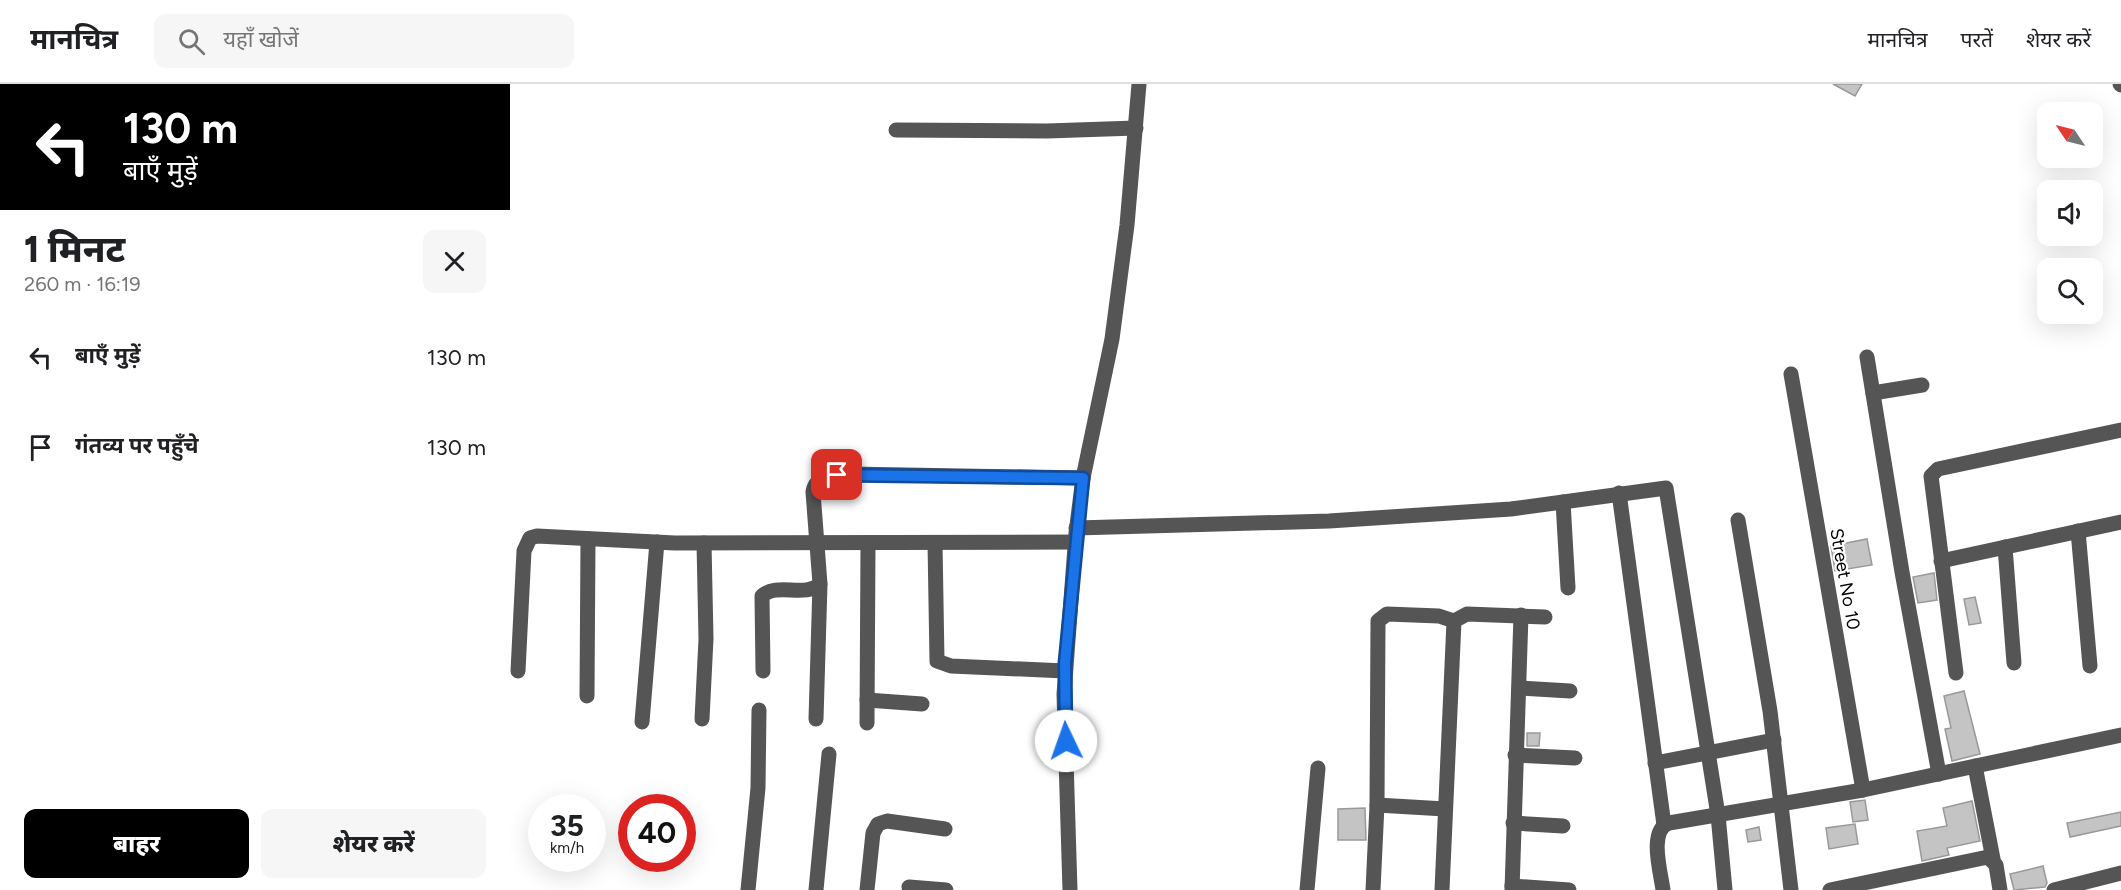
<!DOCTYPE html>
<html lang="hi">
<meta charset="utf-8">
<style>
body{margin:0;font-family:Figtree,"Noto Sans Devanagari",sans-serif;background:#f6f6f6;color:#202124;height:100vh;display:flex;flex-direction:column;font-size:22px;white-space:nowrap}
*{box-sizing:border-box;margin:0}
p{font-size:20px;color:#757577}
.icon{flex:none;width:33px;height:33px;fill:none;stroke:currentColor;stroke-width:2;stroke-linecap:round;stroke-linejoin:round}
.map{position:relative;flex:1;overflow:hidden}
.side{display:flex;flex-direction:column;background:#fff;width:510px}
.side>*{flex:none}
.top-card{background:#000;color:#fff;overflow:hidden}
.needle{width:39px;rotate:305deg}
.controls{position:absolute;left:1527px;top:18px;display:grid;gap:12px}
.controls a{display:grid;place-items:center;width:66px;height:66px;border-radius:12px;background:#fff;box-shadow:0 6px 24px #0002;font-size:30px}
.speed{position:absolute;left:18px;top:710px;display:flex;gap:12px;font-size:30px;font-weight:700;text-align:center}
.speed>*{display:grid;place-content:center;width:78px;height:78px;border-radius:50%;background:#fff;box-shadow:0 6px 24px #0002;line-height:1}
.speed small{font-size:15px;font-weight:400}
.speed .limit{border:9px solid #d22;background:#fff;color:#111}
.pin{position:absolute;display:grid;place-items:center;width:51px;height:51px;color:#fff;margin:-26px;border-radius:12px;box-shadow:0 3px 9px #0006}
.me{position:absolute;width:66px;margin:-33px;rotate:357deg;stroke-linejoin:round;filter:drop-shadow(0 0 4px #0008)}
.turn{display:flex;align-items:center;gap:21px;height:126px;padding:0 24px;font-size:27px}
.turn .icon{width:78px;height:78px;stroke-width:2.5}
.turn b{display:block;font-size:42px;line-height:51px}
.round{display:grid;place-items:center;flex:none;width:63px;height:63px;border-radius:12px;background:#f6f6f6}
.overview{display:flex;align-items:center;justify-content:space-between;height:102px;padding:0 24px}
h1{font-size:36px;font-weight:800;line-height:45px}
.action{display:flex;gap:12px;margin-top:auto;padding:12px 24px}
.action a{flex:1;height:69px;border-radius:12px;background:#000;color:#fff;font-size:24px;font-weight:800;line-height:69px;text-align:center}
.action a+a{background:#f6f6f6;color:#202124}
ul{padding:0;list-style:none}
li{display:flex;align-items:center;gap:18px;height:90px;padding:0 24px}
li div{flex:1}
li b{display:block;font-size:22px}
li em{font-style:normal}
header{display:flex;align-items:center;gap:36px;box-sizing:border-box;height:84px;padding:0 30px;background:#fff;border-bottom:2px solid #e0e0e0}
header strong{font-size:28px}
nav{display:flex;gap:33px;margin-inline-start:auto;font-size:21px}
.search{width:420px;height:54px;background:#f6f6f6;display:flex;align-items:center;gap:15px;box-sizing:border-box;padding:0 21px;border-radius:12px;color:#757577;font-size:22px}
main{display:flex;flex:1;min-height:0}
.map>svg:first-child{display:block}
.building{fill:#c4c4c4;stroke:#999;stroke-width:1.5}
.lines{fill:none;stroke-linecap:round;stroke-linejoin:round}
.minor{stroke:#555;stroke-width:15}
.route-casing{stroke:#114b97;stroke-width:15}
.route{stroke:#1a73e8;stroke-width:10}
.labels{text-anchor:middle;stroke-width:4.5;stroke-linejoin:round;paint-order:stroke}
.street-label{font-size:18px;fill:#000;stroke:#fff}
</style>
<header>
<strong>मानचित्र</strong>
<div class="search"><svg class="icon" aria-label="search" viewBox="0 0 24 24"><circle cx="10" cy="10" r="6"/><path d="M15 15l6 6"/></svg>यहाँ खोजें</div>
<nav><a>मानचित्र</a><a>परतें</a><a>शेयर करें</a></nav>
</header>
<main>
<section class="side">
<div class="top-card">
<div class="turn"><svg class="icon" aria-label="left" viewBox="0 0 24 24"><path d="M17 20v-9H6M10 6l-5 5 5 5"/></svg><div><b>130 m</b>बाएँ मुड़ें</div></div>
</div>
<div class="overview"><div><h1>1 मिनट</h1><p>260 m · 16:19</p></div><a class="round"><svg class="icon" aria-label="close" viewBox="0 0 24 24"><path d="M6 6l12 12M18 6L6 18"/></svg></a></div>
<ul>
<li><svg class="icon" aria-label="left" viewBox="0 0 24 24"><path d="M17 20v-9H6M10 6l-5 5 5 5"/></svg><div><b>बाएँ मुड़ें</b></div><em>130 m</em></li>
<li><svg class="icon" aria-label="arrive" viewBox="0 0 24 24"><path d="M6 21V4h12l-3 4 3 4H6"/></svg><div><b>गंतव्य पर पहुँचे</b></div><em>130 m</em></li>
</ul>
<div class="action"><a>बाहर</a><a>शेयर करें</a></div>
</section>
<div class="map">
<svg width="1611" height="806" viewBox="0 0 1611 806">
<rect width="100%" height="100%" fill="#fff"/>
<g class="building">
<polygon points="1323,0 1352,0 1345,12"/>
<polygon points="1357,455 1362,481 1325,487 1321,462"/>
<polygon points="1424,489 1427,516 1408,519 1403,493"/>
<polygon points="1465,513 1471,539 1459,541 1454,515"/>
<polygon points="1454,607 1470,670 1442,677 1435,645 1441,644 1434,612"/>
<polygon points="1017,649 1030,649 1029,662 1017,662"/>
<polygon points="1355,716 1358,736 1343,738 1340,718"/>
<polygon points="1462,717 1470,757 1437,764 1439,771 1412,777 1407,747 1437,742 1433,724"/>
<polygon points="855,724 856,756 828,756 828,725"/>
<polygon points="1611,728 1611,742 1560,753 1557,739"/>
<polygon points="1345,740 1348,760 1319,765 1316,744"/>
<polygon points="1249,743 1251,756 1238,758 1236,746"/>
<polygon points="1533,782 1537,799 1535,803 1504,806 1500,790"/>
</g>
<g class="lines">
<g class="minor">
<polyline points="1610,0 1611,1"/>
<polyline points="386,46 537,47 626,44"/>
<polyline points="1357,273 1392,488 1429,690"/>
<polyline points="1281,290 1353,706"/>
<polyline points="1363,309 1412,301"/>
<polyline points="1109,409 1154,741"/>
<polyline points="1053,418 1058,504"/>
<polyline points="1228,436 1260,627 1281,806"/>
<polyline points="566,444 819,437 1001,425 1156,404 1208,731 1215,806"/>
<polyline points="1568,447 1580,582"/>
<polyline points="425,459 427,577 441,582 555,587"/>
<polyline points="1495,463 1504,579"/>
<polyline points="1431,477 1611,438"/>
<polyline points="8,587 14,467 20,454 27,452 165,459 565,458"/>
<path d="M253,587l-1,-75c15,-14 43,2 58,-12l-7,-92c3,-18 23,-17 37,-18l233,4"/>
<polyline points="1446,589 1421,392 1428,385 1611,346"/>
<polyline points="1010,604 1060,607"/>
<polyline points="77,612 78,455"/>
<polyline points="357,616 412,620"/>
<polyline points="192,635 196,555 194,459"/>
<polyline points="306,635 310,500"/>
<polyline points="132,638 147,458"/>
<polyline points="357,639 358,459"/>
<polyline points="1005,671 1065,674"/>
<polyline points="1145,679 1264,656"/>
<polyline points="1465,682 1483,775"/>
<polyline points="867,721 935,725"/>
<polyline points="1003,739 1053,742"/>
<polyline points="1002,802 1059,806"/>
<polyline points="399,803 436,806"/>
<polyline points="238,806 248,704 249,626"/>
<polyline points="306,806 319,670"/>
<polyline points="357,806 363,749 368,740 377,737 435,745"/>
<polyline points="560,806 554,610 566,449 573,394 602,255 617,141 629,0"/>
<polyline points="797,806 808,684"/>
<polyline points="863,806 867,721 868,537 877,530 929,532 944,537"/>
<polyline points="932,806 944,537 957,530 1035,533"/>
<polyline points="1002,806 1011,531"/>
<path d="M1153,806c-2,-17 -15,-60 6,-67l194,-33 258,-55"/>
<polyline points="1320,806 1478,773 1486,781 1490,806"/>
<polyline points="1544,806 1611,789"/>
</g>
</g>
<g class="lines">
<defs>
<polyline id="route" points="327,391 573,394 555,579 556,657"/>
</defs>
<use href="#route" class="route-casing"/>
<use href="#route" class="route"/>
</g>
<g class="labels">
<g class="street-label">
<text transform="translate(1335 495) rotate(80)" y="6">Street No 10</text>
</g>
</g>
</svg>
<div class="controls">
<a><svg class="needle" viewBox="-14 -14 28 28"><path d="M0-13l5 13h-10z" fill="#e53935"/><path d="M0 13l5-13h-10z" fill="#757577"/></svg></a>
<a><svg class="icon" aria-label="sound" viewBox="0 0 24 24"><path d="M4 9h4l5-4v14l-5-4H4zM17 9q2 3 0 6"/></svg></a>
<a><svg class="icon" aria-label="search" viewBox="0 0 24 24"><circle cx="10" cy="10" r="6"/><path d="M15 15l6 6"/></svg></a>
</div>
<div class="speed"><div>35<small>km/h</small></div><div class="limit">40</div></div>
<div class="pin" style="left:327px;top:391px;background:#d93025"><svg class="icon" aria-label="arrive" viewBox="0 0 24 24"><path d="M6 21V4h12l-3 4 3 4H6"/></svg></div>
<svg class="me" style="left:556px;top:657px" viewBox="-20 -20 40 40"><circle r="19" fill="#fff"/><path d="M0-13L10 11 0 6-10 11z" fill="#1a73e8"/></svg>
</div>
</main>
